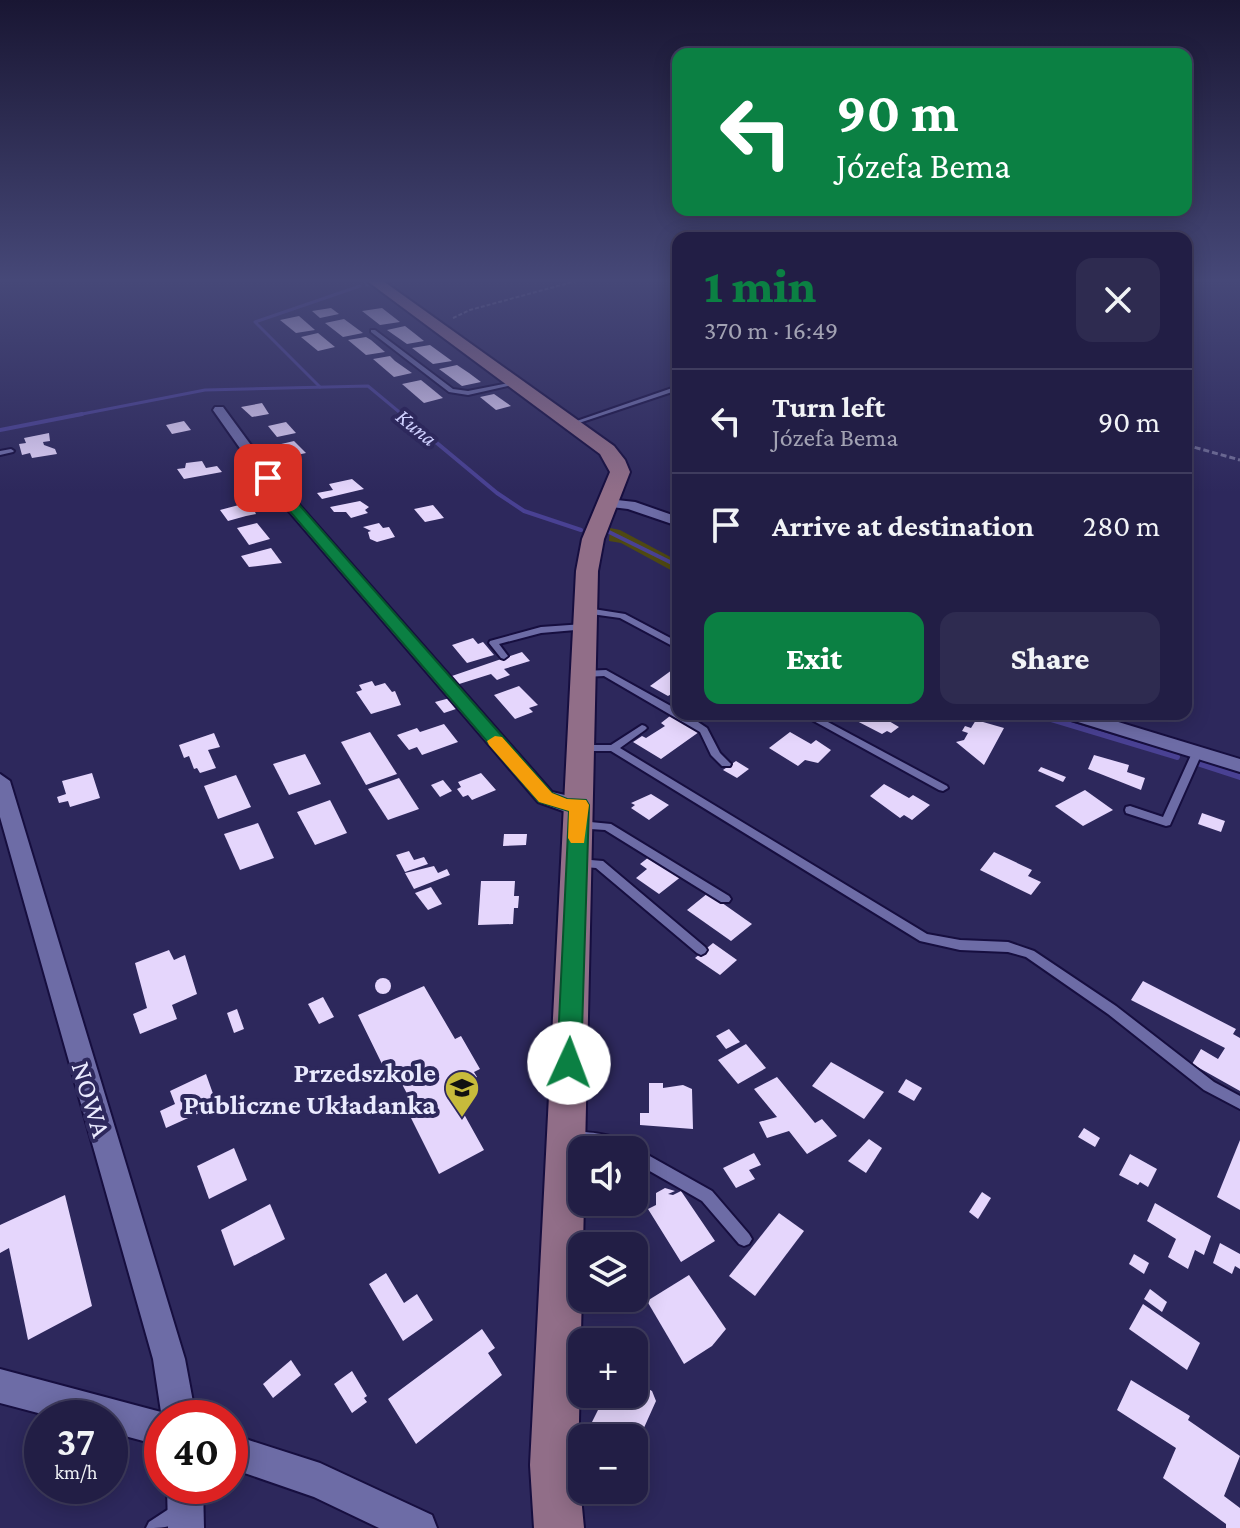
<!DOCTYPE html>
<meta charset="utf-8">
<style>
body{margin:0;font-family:"Crimson Pro",serif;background:#2e2b50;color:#f1f3f6;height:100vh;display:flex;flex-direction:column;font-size:30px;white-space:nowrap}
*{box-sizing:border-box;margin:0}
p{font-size:26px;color:#a2a2b3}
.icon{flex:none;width:44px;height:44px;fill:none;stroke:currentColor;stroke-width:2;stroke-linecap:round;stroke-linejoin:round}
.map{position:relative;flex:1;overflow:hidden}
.sheet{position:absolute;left:672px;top:232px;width:520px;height:488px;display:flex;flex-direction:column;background:#221e45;border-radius:16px;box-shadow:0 4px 20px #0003,0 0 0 2px #3f3c5e}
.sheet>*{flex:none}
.top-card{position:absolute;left:672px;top:48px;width:520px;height:168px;border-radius:16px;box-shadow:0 4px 20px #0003,0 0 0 2px #3f3c5e;background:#0b8043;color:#fff;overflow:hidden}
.controls{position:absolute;left:568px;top:1136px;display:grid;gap:16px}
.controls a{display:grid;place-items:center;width:80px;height:80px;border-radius:16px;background:#221e45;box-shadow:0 4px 20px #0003,0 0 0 2px #3f3c5e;font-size:40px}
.speed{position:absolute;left:24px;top:1400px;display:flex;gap:16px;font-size:40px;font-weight:700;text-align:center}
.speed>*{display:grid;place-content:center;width:104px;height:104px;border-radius:50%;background:#221e45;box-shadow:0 4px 20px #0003,0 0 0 2px #3f3c5e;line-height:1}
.speed small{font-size:20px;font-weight:400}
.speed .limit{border:12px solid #d22;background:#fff;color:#111}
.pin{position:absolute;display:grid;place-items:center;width:68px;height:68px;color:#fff;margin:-34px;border-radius:16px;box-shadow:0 4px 12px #0006}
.me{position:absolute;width:88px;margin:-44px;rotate:2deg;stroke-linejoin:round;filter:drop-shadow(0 0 6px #0008)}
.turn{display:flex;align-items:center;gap:28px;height:168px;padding:0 32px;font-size:36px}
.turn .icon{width:104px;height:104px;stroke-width:2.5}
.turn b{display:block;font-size:56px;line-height:68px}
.round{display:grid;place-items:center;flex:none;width:84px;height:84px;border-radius:16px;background:#2e2b50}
.overview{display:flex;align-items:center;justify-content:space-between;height:136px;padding:0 32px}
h1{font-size:48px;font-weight:800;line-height:60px;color:#0b8043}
.cta{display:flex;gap:16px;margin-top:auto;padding:16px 32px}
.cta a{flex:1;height:92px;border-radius:16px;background:#0b8043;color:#fff;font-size:32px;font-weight:800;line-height:92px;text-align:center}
.cta a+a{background:#2e2b50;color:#f1f3f6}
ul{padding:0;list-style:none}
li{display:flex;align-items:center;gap:24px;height:104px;padding:0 32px;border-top:2px solid #3f3c5e}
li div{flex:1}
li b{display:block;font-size:30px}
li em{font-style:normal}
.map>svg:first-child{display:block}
.green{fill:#4f4912}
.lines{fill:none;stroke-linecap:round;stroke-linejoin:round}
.stream-far2{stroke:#494193;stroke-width:3}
.stream-far1{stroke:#494193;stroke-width:4}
.stream{stroke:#494193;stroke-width:6}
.building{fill:#e5d6fc}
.lane-casing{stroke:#160e3f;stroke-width:4}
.street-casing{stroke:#160e3f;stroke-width:4}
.secondary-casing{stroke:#160e3f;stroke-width:4}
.path-far1{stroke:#706d96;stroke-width:2;stroke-dasharray:4 2;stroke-linecap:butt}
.path{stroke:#706d96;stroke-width:3;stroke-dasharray:6 3;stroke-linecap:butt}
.lane{fill:#6d6ca6;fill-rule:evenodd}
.street{fill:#6d6ca6;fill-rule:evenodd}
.secondary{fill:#916e88;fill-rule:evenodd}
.route{fill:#0b8043;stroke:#07532c;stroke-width:2}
.slow{fill:#f59e0b}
.labels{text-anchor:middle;stroke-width:8;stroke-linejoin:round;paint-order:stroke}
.far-water-label{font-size:22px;font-style:italic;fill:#cecffe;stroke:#2d285c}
.near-poi-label{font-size:28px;font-weight:bold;fill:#eaeafe;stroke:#2d285c;text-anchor:end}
.near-street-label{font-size:28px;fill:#eaeafe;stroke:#2d285c}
</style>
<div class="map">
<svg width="1240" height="1528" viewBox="0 0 1240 1528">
<rect width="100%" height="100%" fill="#2d285c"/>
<polygon class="green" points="610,528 620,530 678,561 678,574 621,543 609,541"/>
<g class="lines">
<g class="stream-far2">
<polyline points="363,278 367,285"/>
<polyline points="320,387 255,322 360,286"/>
<polyline points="72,416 205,390 368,386 404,416"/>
</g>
<g class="stream-far1">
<polyline points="402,414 497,493 524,511 581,530"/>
<polyline points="0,430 82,414"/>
<polyline points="609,532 678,566"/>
</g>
<g class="stream">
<polyline points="1034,714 1177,757"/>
<polyline points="1200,764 1240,777"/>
</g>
</g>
<g class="building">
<polygon points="331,308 339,314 320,318 312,311"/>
<polygon points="382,308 400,322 380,325 362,311"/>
<polygon points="299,316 315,330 296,333 280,320"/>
<polygon points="344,319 363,333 343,337 325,323"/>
<polygon points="405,326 414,333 424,341 407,344 387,330"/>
<polygon points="318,333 335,347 318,351 301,337"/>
<polygon points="366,337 371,340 385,352 366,355 348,340"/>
<polygon points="430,345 452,361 433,364 412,348"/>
<polygon points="390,356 395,361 412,373 394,377 373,359"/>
<polygon points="457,365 469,373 481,382 462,386 439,369"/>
<polygon points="421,380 437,393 443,398 424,403 402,384"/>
<polygon points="494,394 511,406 496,410 480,397"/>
<polygon points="262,403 269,414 252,417 241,407"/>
<polygon points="184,421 191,430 172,434 166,425"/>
<polygon points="286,422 296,433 277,437 268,426"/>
<polygon points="49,433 50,441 43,442 44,445 55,449 57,454 32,458 30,453 22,455 19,444 26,443 24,438"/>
<polygon points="294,441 306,453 288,457 277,445"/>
<polygon points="202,461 206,468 217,466 222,472 184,479 177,469 185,468 186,463"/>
<polygon points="352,479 364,489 322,499 317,493 333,490 329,484"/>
<polygon points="254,501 259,507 253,508 256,514 246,516 228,521 220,510"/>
<polygon points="360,501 369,507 365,510 368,513 351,518 346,512 334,512 330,507"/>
<polygon points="433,505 444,518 425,522 414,509"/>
<polygon points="257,523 270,539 249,545 237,528"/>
<polygon points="379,523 383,528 389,527 395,537 377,542 370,539 368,532 371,531 363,527"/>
<polygon points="271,548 282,563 249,567 241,556"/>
<polygon points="473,638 478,644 483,642 494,655 467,663 452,645"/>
<polygon points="522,652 530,661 504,669 510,675 497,680 491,674 456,685 449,677"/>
<polygon points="672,670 678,673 678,690 668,696 650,686"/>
<polygon points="372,681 375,686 385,683 392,692 395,691 401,705 371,714 356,692 362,690 359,685"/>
<polygon points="519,686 538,705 529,708 533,712 515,719 494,695"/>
<polygon points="450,698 459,708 444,713 435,702"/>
<polygon points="857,714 877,714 899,727 891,733 887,731 882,734 851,718"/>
<polygon points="670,716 699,732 661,759 633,742 642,736 646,738 665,726 661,723"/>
<polygon points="976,720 1004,728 984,765 956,742 964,740 968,733 962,731 965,726 971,728"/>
<polygon points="444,724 458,742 422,755 417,747 409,750 397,735 417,728 420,732"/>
<polygon points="370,732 397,774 366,785 341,742"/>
<polygon points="790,732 811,744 816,740 831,750 818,763 805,760 798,766 769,748"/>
<polygon points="214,733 220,747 208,750 216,768 200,773 197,768 194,769 189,756 184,758 179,745"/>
<polygon points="305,754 321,784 289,795 273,764"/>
<polygon points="1094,755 1129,765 1127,772 1145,778 1141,790 1088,769"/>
<polygon points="736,761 749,769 737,778 723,770"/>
<polygon points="1041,767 1066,777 1063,782 1038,771"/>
<polygon points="92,773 100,798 70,807 68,801 59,803 57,797 66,794 62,781"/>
<polygon points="481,773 496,790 472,800 468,795 463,797 457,789 461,787 458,782"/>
<polygon points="236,775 251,807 218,819 204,786"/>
<polygon points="399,778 419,809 388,820 368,789"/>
<polygon points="443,780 452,791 440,797 431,785"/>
<polygon points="884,784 909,798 913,795 930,805 912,820 904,815 900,818 870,796"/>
<polygon points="1085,790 1113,810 1083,826 1055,806"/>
<polygon points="651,794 669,805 649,820 631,808 635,805 631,803"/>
<polygon points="330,800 347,833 315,845 297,812"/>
<polygon points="1202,813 1225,821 1221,832 1198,824"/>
<polygon points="258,823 274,858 240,870 224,834"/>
<polygon points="504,834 527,834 526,845 503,846"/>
<polygon points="409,851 414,860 424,857 428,864 405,872 396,855"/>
<polygon points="994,852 1032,870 1028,876 1041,882 1031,895 980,870"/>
<polygon points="649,857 682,876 659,894 636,878 647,869 640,864"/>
<polygon points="434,866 438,873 447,869 450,875 414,889 405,873"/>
<polygon points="481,881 515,881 514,896 519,896 518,908 514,908 513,924 478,925"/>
<polygon points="431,887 442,904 428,910 415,893"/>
<polygon points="708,893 752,924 731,941 687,910"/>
<polygon points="713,943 737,960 720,975 695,958"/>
<polygon points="169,950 174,960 185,955 197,994 172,1005 177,1019 140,1034 133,1014 147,1008 135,963"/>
<circle cx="383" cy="986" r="8"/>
<polygon points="1143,981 1236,1029 1233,1034 1240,1038 1240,1091 1192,1064 1201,1049 1218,1059 1225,1048 1131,1000"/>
<polygon points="424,986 455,1039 461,1036 480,1069 474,1072 477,1077 450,1089 484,1150 439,1174 407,1110 414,1107 392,1065 384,1068 358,1015"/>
<polygon points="323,997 334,1017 319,1024 308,1004"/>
<polygon points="237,1009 244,1029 234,1033 227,1013"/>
<polygon points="729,1029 740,1042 726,1049 716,1036"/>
<polygon points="746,1044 766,1068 738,1084 718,1060"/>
<polygon points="831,1062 884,1092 864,1119 812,1086"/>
<polygon points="206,1074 217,1105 166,1128 160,1111 175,1104 170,1091"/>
<polygon points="777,1077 815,1123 822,1119 837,1136 807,1154 789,1131 767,1138 759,1122 777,1117 754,1089"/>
<polygon points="906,1079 922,1088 914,1101 898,1092"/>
<polygon points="649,1083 663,1083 663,1088 683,1085 692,1089 693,1129 640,1125 640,1113 649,1113"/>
<polygon points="1084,1128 1100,1138 1095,1147 1078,1137"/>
<polygon points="869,1139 882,1148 866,1173 848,1161"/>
<polygon points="1240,1140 1240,1210 1217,1197"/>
<polygon points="234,1148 247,1180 209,1199 197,1166"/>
<polygon points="754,1153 761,1165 749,1170 755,1179 736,1188 723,1168"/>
<polygon points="1130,1154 1157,1169 1148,1187 1140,1182 1138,1185 1119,1175"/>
<polygon points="665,1188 675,1191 668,1194 673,1195 681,1191 715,1241 681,1262 648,1209 656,1205 656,1193"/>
<polygon points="982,1192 991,1198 978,1219 969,1212"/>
<polygon points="65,1195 92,1306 28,1340 9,1248 0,1253 0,1225"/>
<polygon points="1155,1203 1211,1236 1204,1255 1195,1250 1188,1269 1168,1257 1176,1239 1147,1221"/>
<polygon points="270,1204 285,1239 234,1266 221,1230"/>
<polygon points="779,1213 804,1231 755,1296 729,1276"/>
<polygon points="1220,1243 1240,1254 1240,1269 1235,1266 1232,1274 1213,1263"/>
<polygon points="1134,1254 1149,1263 1144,1274 1129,1264"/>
<polygon points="386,1273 404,1303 417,1294 433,1320 403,1341 369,1284"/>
<polygon points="689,1275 726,1329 712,1346 684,1364 647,1301"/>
<polygon points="1150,1289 1167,1302 1162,1312 1144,1299"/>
<polygon points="1143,1304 1200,1343 1187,1370 1129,1329"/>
<polygon points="482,1329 495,1348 488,1353 502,1375 416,1444 388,1399"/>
<polygon points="291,1360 301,1375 273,1398 263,1384"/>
<polygon points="352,1371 367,1396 364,1398 367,1402 352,1413 334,1384"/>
<polygon points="1131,1380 1190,1416 1188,1420 1240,1456 1224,1496 1240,1508 1240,1528 1226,1528 1226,1524 1163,1478 1176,1448 1117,1410"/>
<polygon points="643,1386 652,1391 656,1401 634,1450 634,1438 585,1436 606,1394 634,1394 634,1388"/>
</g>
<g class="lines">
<defs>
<g id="lane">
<polygon points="371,330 375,330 453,389 468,391 514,382 517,384 468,395 449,392 371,332"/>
<polygon points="678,386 678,390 573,425 568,424"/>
<polygon points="11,449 14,451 13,452 0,455 0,451"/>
<polygon points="587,608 625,614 678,642 678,649 620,618 584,613 584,609"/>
<polygon points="584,624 588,627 587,629 541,633 499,644 508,656 504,659 501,658 489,643 490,641 541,627"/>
<polygon points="606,670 678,710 678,714 686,714 707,728 720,753 731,764 730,766 722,766 711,755 700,732 604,676 584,677 579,674 584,671"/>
<polygon points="801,714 813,714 947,786 948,788 943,791 939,790"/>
<polygon points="642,725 645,726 647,728 645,730 620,748 927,934 960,940 1008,942 1034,951 1116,1006 1214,1082 1240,1096 1240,1109 1204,1090 1108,1014 1026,957 1008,952 960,950 920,941 611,751 582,751 577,748 582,745 611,745"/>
<polygon points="1197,750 1202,753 1170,825 1166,826 1126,813 1125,810 1126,807 1130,806 1163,817 1192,753"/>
<polygon points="580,821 611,824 729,896 731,899 729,902 721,902 605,830 576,828 575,825"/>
<polygon points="578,859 603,861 705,947 707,950 705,953 701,955 697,953 596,868 574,866 572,863 574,860"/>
<path d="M574,1131c20,2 44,2 57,19l3,-1 5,1 73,41 37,43 3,5 -3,5 -5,2 -5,-2 -37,-43 -68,-39v-12c-19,0 -47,-3 -65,-9l-2,-4 2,-4z"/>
<path d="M178,1503l6,3 3,6c-7,16 -25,16 -41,16l3,-6z"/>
</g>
<g id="street">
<polygon points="215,407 223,407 273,475 552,792 586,800 589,805 586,810 566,812 538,802 263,481 213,410"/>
<polygon points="608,499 635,502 678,517 678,526 628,509 603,506 601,503"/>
<polygon points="1063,714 1092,714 1240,759 1240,772 1065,718"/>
<polygon points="0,774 10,781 185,1359 196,1418 162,1418 162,1446 110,1432 110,1418 57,1418 0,1403 0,1369 161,1412 153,1359 0,817"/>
<polygon points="230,1434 320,1463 432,1515 437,1528 379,1528 314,1497 230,1468"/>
<polygon points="167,1486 203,1486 204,1528 168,1528"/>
</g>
<polygon id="secondary" points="363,278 379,278 614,446 625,460 630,472 604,539 598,571 585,1150 582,1150 584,1202 578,1465 584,1528 534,1528 530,1465 576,571 582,539 610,472 600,454"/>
</defs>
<use href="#lane" class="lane-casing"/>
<use href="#street" class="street-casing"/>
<use href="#secondary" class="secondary-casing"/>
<polyline class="path-far1" points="453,318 470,310 587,278"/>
<polyline class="path" points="1186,445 1240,460"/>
<use href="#lane" class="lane"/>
<use href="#street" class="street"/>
<use href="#secondary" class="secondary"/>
</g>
<linearGradient id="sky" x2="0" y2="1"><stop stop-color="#191633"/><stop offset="0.57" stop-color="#464878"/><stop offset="1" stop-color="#464878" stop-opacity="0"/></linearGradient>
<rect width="1240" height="492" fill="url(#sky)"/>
<polygon class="route" points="264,475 273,475 552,793 567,799 586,800 589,805 581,1063 578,1070 569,1073 561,1070 557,1063 569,811 539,802 264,481"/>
<polygon class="slow" points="495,736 502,737 552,793 567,799 586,800 589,805 584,843 571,843 568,838 569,811 539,802 489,745 487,741"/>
<defs>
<symbol id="school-pin" viewBox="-11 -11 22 30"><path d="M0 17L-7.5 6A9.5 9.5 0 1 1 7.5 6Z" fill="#c7bb3b" stroke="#2d285c"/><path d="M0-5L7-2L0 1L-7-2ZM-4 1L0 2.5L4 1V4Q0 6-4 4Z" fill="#111"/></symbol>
</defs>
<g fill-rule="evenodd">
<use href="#school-pin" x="442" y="1068" width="40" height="54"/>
</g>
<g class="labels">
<g class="far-water-label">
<text transform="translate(417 427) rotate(39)" y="8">Kuna</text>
</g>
<g class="near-poi-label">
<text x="436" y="1082">Przedszkole<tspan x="436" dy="32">Publiczne Układanka</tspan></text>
</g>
<g class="near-street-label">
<text transform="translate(92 1099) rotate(73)" y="10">NOWA</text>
</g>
</g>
</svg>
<div class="controls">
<a><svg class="icon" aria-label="sound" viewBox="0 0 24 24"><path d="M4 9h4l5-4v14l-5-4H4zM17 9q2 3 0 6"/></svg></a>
<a><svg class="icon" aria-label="layers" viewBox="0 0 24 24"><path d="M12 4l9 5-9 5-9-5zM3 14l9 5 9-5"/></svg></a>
<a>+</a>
<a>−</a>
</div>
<div class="speed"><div>37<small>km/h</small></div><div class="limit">40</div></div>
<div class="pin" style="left:268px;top:478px;background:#d93025"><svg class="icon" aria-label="arrive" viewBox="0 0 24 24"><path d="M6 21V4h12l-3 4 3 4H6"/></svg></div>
<svg class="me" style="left:569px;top:1063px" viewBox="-20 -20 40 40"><circle r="19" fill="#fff"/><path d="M0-13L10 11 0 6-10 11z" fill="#0b8043"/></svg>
<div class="top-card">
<div class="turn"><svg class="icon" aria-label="left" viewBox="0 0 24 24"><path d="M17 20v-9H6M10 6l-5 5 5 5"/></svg><div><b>90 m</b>Józefa Bema</div></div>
</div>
<section class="sheet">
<div class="overview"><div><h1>1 min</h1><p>370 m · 16:49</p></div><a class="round"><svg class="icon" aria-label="close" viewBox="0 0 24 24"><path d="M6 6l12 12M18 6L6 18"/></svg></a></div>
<ul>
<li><svg class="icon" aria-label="left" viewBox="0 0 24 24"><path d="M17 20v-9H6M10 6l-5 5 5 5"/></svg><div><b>Turn left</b><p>Józefa Bema</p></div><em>90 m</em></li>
<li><svg class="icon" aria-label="arrive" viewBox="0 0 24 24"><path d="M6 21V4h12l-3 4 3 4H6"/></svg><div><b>Arrive at destination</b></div><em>280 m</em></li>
</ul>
<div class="cta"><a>Exit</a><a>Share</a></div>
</section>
</div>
